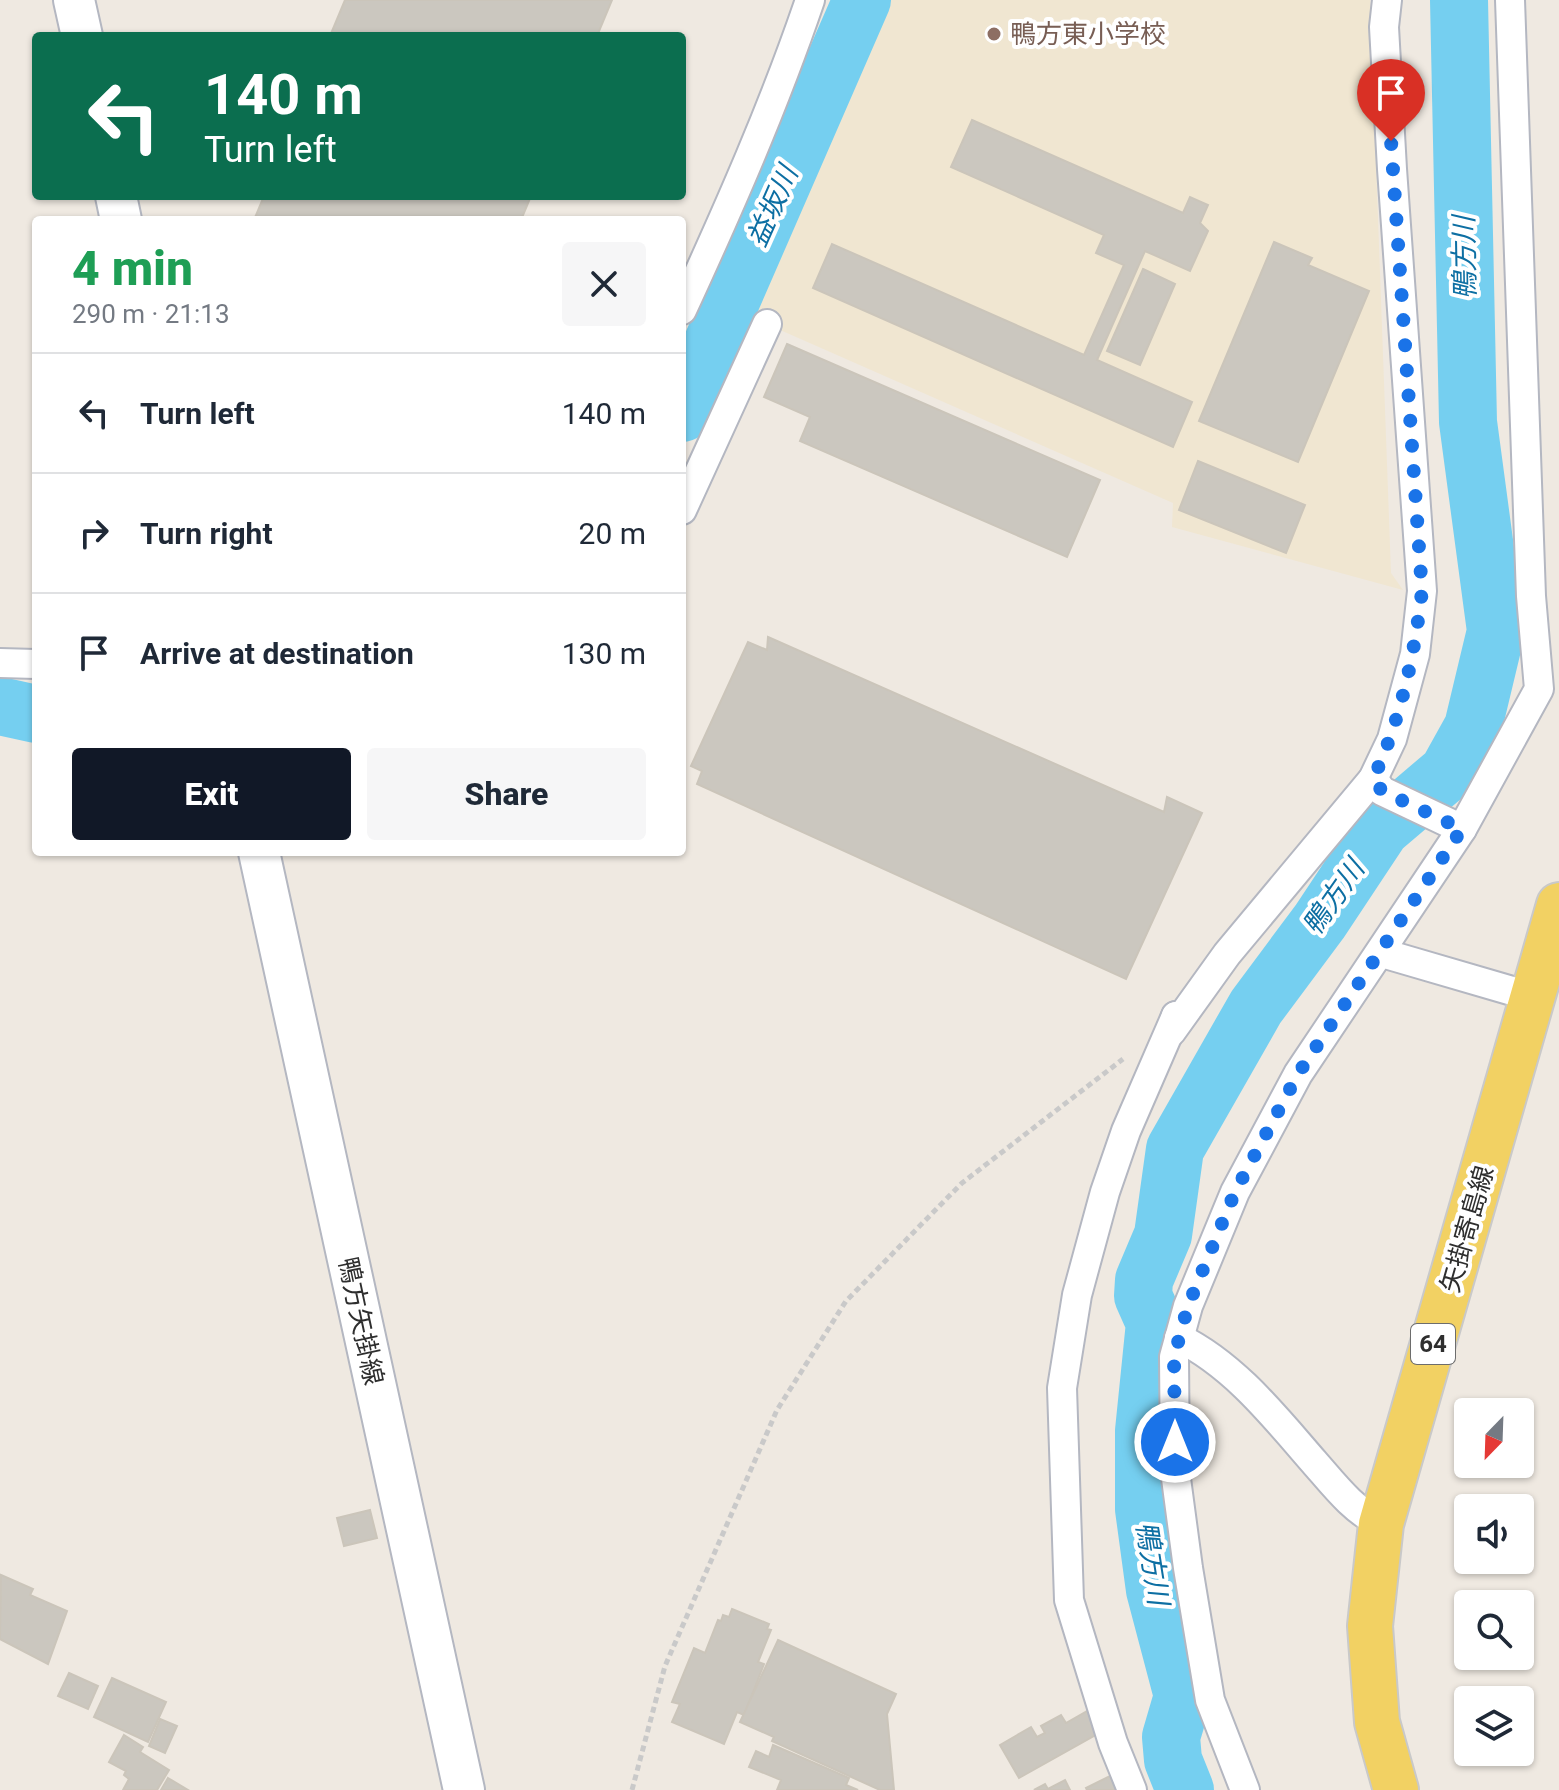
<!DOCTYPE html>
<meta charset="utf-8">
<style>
body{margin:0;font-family:Roboto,"Noto Sans JP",sans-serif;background:#f6f6f7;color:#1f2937;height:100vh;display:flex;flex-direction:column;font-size:30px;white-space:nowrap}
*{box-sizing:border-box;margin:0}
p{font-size:26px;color:#747a83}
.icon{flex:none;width:44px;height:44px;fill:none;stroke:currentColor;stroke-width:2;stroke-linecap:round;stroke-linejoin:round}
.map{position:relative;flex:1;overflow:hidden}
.drawer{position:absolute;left:32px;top:216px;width:654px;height:640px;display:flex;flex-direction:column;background:#fff;border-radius:8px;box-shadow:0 2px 6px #0004}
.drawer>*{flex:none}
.top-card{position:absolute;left:32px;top:32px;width:654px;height:168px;border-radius:8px;box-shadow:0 2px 6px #0004;background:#0b6e4f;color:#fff;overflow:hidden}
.needle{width:52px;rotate:203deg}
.tools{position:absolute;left:1454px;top:1398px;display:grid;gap:16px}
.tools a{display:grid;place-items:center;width:80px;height:80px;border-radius:8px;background:#fff;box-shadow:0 2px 6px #0004;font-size:40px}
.pin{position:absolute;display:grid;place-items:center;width:68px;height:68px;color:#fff;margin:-82px -34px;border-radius:50% 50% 50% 0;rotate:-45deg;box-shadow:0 0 8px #0007}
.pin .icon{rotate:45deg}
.me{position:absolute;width:88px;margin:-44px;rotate:0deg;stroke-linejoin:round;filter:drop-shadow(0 0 6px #0008)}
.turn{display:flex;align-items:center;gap:28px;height:168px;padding:0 40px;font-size:36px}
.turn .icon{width:104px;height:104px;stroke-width:2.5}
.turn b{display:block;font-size:56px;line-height:68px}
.round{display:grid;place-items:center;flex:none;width:84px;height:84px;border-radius:8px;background:#f6f6f7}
.overview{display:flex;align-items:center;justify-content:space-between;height:136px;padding:0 40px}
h1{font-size:48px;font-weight:800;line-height:60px;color:#1e9e55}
.cta{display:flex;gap:16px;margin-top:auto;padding:16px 40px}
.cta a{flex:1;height:92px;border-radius:8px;background:#111827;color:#fff;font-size:32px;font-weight:800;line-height:92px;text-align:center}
.cta a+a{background:#f6f6f7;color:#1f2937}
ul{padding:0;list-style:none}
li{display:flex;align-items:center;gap:24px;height:120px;padding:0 40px;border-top:2px solid #e0e1e3}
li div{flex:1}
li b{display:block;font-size:30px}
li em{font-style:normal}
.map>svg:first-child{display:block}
.education{fill:#f0e6d1}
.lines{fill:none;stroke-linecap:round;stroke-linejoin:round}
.river{stroke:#75cff0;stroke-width:58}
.building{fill:#cbc7bf;stroke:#cbc5ba;stroke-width:2}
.street-casing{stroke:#b4b7c1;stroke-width:32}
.secondary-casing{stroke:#b4b7c1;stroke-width:44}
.primary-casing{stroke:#c9c9c9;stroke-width:48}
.path{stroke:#c9c9c9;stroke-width:5;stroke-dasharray:6 4;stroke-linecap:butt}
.street{stroke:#fff;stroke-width:28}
.secondary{stroke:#fff;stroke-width:40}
.primary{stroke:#f2d163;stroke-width:44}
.route{stroke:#1a73e8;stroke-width:14;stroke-dasharray:0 25.2}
.education-dot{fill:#8d6e63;stroke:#fff;stroke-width:3}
.labels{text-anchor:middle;stroke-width:8;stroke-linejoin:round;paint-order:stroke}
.shield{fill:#fff;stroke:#6d6d6d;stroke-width:2}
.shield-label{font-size:24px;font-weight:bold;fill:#2e2e2e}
.education-label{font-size:26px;fill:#785e54;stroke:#fff;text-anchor:start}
.street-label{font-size:26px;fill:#2e2e2e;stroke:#fff}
.water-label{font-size:28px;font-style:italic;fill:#0d6fa3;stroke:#fff}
</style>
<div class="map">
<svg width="1559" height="1790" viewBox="0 0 1559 1790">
<rect width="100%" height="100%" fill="#efe9e1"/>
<polygon class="education" points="873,0 1370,0 1391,573 1403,590 1172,527 1173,503 746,315"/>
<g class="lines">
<g class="river">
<polyline points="682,413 862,0"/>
<polyline points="0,706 36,714"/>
<polyline points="1185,1790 1173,1760 1171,1737 1183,1696 1155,1590 1144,1509 1144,1431 1155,1323 1143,1296 1144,1280 1163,1235 1175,1149 1256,1007 1320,921 1381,829 1448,772 1473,727 1496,631 1468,422 1459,0"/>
</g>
</g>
<g class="building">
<polygon points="345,0 612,0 597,36 330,36"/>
<polygon points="972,120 1183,213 1190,197 1208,205 1200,223 1208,231 1190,271 1145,251 1097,360 1192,402 1173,447 813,288 832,244 1084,355 1124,265 1096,253 1104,235 951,167"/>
<polygon points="264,196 531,196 521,220 254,220"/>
<polygon points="1274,242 1312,258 1308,265 1369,291 1298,462 1199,421"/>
<polygon points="1143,269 1175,284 1140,365 1107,351"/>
<polygon points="787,344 1100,480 1067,557 800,441 810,417 764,397"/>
<polygon points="1198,461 1305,505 1286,553 1179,510"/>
<polygon points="768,637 1164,812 1167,797 1202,813 1126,979 697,784 702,771 691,766 748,642 767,650"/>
<polygon points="370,1510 377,1538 344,1546 337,1518"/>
<polygon points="1,1575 33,1589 30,1595 67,1611 48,1664 0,1639"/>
<polygon points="732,1609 769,1624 767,1629 771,1630 758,1662 764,1664 744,1715 737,1712 724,1744 672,1722 680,1704 672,1702 694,1648 705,1653 718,1620 721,1621 723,1615 729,1617"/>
<polygon points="778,1640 896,1694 887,1714 894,1790 880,1790 772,1741 774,1737 740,1722"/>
<polygon points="69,1673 98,1686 88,1709 58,1696"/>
<polygon points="112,1678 166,1702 148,1742 94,1717"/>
<polygon points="1087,1711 1099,1733 1019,1778 1000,1745 1031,1727 1037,1737 1045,1733 1041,1726 1061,1715 1066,1723"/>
<polygon points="160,1719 177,1726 165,1753 149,1746"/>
<polygon points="124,1735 143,1747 140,1752 169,1770 157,1790 123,1790 129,1779 124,1775 126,1771 109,1762"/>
<polygon points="773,1745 849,1778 846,1785 858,1790 777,1790 781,1780 749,1767 756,1751 769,1757"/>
<polygon points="1112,1775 1119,1790 1087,1790 1086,1788"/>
<polygon points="168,1778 188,1790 161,1790"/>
<polygon points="1065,1780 1070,1790 1034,1790 1045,1784 1048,1789"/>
</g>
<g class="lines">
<defs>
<g id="street">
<path d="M682,310c47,-102 92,-204 128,-310"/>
<polyline points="682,510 767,324"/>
<polyline points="0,663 36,664"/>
<polyline points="1373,779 1382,791 1462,829"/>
<polyline points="1382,953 1533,997"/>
<polyline points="1176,1016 1171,1032 1227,954 1373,779 1392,739 1415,654 1422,591 1392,169 1384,27 1387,0"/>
<path d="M1179,1338c55,27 95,78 135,124 21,24 38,47 67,62"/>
<polyline points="1132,1790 1113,1743 1069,1600 1062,1388 1077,1295 1105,1192 1126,1131 1176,1016"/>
<polyline points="1245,1790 1210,1700 1188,1568 1175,1471 1174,1357 1188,1306 1235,1192 1298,1074 1462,829 1539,689 1531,596 1510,0"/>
</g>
<g id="secondary">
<polyline points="74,0 82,36"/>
<polyline points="116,196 121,220"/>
<polyline points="259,852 464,1790"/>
</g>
<polyline id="primary" points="1396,1790 1377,1722 1370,1626 1381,1524 1559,905"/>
</defs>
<use href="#street" class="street-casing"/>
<use href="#secondary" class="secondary-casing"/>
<use href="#primary" class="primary-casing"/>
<polyline class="path" points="632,1790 665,1666 777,1410 846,1301 962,1183 1123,1059"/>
<use href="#street" class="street"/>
<use href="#secondary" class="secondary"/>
<use href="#primary" class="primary"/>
</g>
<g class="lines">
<path class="route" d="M1175,1442l-1,-85 14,-51 47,-114 63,-118 164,-245 -80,-38 -9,-12c28,-60 41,-122 49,-188l-31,-450"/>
</g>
<circle class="education-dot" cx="994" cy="34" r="8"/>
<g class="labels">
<rect class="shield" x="1411" y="1324" width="44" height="40" rx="6"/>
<g class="shield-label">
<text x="1433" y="1352">64</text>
</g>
<g class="education-label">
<text x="1010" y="43">鴨方東小学校</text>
</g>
<g class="street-label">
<text transform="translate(1467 1229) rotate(-74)" y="9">矢掛寄島線</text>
<text transform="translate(361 1321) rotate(78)" y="9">鴨方矢掛線</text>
</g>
<g class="water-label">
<text transform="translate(772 206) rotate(-66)" y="10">益坂川</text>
<text transform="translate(1464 258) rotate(-91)" y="10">鴨方川</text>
<text transform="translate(1333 897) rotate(-55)" y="10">鴨方川</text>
<text transform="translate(1153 1563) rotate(81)" y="10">鴨方川</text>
</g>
</g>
</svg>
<div class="tools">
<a><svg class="needle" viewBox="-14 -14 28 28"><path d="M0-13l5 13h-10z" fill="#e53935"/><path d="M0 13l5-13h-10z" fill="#747a83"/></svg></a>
<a><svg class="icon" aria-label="sound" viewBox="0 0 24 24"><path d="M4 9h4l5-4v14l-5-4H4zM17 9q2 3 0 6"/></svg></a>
<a><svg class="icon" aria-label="search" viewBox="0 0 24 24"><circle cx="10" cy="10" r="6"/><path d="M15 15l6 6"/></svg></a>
<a><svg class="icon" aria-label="layers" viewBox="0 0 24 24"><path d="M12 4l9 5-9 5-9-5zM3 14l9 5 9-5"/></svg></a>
</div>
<div class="pin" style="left:1391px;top:141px;background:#d93025"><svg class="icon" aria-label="arrive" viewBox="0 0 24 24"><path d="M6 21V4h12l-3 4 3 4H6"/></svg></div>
<svg class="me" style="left:1175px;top:1442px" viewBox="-20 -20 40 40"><circle r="17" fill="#1a73e8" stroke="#fff" stroke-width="3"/><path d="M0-11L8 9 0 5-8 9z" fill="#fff"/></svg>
<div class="top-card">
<div class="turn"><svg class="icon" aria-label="left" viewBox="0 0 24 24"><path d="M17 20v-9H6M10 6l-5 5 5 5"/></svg><div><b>140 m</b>Turn left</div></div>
</div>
<section class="drawer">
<div class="overview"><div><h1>4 min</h1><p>290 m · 21:13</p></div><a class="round"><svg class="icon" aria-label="close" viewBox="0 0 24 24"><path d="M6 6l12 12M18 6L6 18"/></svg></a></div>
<ul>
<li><svg class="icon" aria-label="left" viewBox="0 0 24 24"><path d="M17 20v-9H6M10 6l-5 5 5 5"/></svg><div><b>Turn left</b></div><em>140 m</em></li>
<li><svg class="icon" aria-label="right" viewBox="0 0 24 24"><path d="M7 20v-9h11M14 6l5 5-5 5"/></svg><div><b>Turn right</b></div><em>20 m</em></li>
<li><svg class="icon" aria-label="arrive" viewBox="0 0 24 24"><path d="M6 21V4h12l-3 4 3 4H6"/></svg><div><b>Arrive at destination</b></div><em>130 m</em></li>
</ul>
<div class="cta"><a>Exit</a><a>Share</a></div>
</section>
</div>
